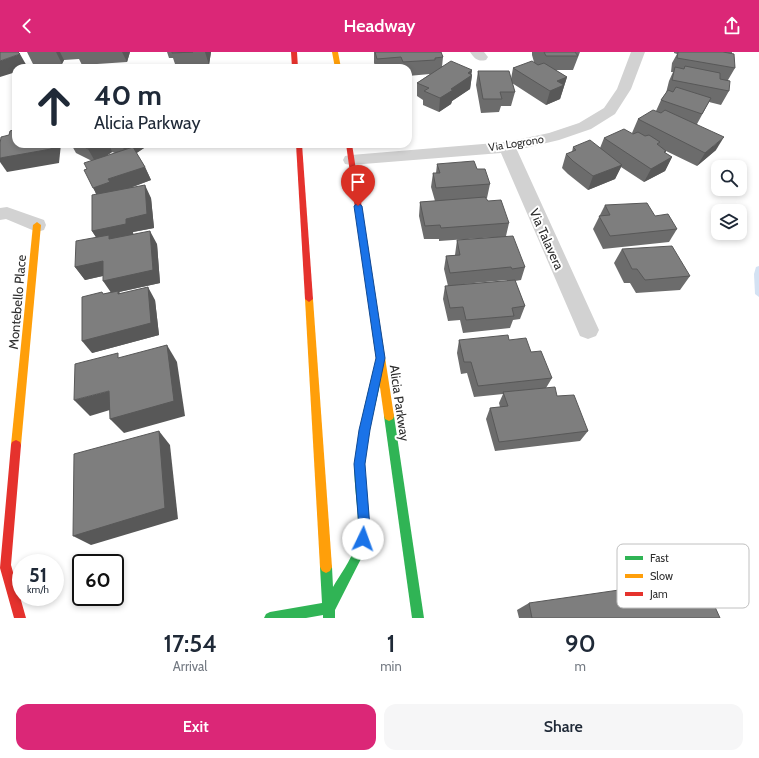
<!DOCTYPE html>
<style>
body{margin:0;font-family:Cabin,sans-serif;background:#f6f6f7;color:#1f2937;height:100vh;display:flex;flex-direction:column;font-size:15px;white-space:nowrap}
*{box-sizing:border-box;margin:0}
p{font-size:13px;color:#747a83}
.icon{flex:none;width:22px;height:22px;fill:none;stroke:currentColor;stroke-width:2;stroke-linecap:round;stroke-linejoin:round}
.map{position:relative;height:566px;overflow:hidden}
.details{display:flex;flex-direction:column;background:#fff;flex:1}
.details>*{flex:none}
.banner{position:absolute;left:12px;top:12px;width:400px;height:84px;border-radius:12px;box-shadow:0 2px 6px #0003;background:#fff;color:#1f2937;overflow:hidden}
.tools{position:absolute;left:711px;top:108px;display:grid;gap:8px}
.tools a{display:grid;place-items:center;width:36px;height:36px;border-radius:8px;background:#fff;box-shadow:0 2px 6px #0003;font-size:20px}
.speed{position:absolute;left:12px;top:502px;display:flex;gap:8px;font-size:20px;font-weight:700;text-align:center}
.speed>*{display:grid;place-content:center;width:52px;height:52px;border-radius:50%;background:#fff;box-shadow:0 2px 6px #0003;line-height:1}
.speed small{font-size:10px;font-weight:400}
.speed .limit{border:2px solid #111;border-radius:6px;background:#fff;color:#111}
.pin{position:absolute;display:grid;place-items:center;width:34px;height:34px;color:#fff;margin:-41px -17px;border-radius:50% 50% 50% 0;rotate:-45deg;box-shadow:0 0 4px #0007}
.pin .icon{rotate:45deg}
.me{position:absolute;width:44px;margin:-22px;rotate:3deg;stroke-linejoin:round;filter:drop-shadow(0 0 3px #0008)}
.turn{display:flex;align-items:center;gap:14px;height:84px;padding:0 16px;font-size:18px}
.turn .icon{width:52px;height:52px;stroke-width:2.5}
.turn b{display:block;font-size:28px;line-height:34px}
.eta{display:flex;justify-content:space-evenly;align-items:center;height:68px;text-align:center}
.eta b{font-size:24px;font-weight:600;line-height:28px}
.button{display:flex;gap:8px;margin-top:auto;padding:8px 16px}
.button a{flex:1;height:46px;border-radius:12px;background:#db2777;color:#fff;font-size:16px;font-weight:600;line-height:46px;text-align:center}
.button a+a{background:#f6f6f7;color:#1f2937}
header{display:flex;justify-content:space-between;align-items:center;height:52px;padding:0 16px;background:#db2777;color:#fff;font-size:18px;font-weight:600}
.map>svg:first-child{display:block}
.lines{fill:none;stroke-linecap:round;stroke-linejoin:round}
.stream{fill:#d4e2f3;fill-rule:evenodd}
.street{fill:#d2d2d2;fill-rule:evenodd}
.fast{fill:#30b455;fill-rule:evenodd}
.slow{fill:#ff9f0a;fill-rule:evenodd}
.jam{fill:#e5322d;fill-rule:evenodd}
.wall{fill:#6c6c6c;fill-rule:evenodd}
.shaded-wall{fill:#585858}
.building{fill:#7e7e7e;stroke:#585858}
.route{fill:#1a73e8;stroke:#114b97}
.labels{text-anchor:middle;stroke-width:4;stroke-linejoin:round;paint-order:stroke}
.far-street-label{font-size:11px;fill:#2d2d2d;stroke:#fff}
.street-label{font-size:13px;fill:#2d2d2d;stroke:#fff}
.key{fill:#fff;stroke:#c0c0c0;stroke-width:1}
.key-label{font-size:11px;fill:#2d2d2d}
</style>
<header><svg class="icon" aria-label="back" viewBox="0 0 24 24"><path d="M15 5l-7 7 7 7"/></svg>Headway<svg class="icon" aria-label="share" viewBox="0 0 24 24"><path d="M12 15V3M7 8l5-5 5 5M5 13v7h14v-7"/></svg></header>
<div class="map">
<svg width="759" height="566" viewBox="0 0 759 566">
<rect width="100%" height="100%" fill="#fff"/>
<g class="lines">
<polygon class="stream" points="759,214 759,245 755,242 754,222 756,215"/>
<g class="street">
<path d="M470,0h14l4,5 -2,3c-8,2 -11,-1 -16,-8z"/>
<polygon points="631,0 645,0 631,37 615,62 591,77 559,88 517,98 599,278 596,284 588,287 580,284 501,101 351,113 345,112 343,108 345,104 351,103 507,90 549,81 579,71 604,56 617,37"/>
<polygon points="7,155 44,168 46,173 44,178 37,180 6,167 0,168 0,156"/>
</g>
<g class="fast">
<path d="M378,315l3,1 2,3 -13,57 -5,34v22l4,31 -3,34 -31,61v8h-12v-3l-17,3h-42l2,-4 4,-2 52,-9 -2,-36 2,-4 4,-2 4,2 2,4 1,20c7,-12 18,-27 22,-40 8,-28 -3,-58 0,-86 3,-30 11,-60 18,-90l2,-3z"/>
<polygon points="389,359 393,361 394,364 424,566 412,566 384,364 385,361"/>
</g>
<g class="slow">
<polygon points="332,0 338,0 341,16 335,16"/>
<polygon points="37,170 41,173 21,393 20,396 16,398 12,396 11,393 33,173"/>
<polygon points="367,211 371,214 394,364 393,367 389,369 385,367 384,364 363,214"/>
<polygon points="309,244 313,247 332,515 330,519 326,521 322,519 320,515 305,247"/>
</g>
<g class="jam">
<polygon points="291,0 297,0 298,16 292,16"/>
<polygon points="296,92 302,92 313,247 309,250 305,247"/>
<polygon points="346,92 352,92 371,214 367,217 363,214"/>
<polygon points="16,388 20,390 21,393 11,513 26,566 14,566 0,516 11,393 12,390"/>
</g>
</g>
<g class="wall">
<polygon points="27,0 130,0 127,10 82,13 79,7 64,8 62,12 34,14"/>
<polygon points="167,0 211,0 209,13 176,15 173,6 169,6"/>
<polygon points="374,0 441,0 443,5 442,15 472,18 471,23 472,23 470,37 452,49 451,52 439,60 423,53 423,48 417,44 417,31 430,22 408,24 408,16 376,16 374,11"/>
<polygon points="532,0 580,0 573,18 555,18 567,25 560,47 546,53 512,31 515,40 511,54 501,54 499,60 481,61 476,33 478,19 511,27 513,16 534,10 532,3"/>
<polygon points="674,0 732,0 732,1 735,16 728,28 729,39 721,53 709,50 697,72 716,98 697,114 666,99 665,101 672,105 665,119 644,130 621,115 615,127 588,138 568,122 562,116 566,102 572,100 573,95 600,96 604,86 633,82 632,81 638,67 656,59 661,48 666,41 669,29 673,20 671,20 672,11 677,2 674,1"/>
<path d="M71,92h79l-14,9 9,14 6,13 -18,7 18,11 3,30 -21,4v2l24,10 3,39 -41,9 1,1 35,7 4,35 -67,18 12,-59 7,-2 -8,-16 -18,4 -10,-13 21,-30 -4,-6 4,-37 -9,-25 5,-8 -16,-8zM112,100l3,1 -9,3z"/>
<path d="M437,112l40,5 13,15 -3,14h-1l2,3 21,22 -3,13 19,31 -4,13 -6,1 10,25 -5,13 -7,1 -3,8 -47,5 -3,-13 -12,1 -5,-22 2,-13h3l-4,-17 2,-13 9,-1 2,-15 39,-3 -57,4v-2h-15l-5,-23 1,-14 15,-1 -4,-14 2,-14h3zM507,228v1l-44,3z"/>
<polygon points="605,153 655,164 677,177 669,190 603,197 593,177"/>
<polygon points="622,197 690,224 680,238 636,241 630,231 624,231 614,211"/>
<polygon points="459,288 509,288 531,300 552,326 546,336 557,344 588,379 580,389 495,399 486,367 490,356 500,355 499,351 503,342 474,345 467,321 461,322 457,301"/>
<polygon points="529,551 720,566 519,566 517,558"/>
</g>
<g class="shaded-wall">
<polygon points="56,0 60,0 64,8 62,12"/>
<polygon points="122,0 130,0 127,10"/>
<polygon points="205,0 211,0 209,13"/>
<polygon points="20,2 28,16 16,16 16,20 0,25 0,9"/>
<polygon points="472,18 471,24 472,23 470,37 452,49 451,52 439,60 440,46 468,21"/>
<polygon points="567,25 560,47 546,53 550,39 557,29"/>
<polygon points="724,85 716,98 697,114 705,101"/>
<polygon points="52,92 61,92 59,111 7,120 0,110 0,106"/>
<polygon points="96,92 109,92 112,100 96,111 88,97"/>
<polygon points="123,92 150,92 128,107 122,93"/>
<polygon points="666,99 659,112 672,105 665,119 644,130 651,117 664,100"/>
<polygon points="622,113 615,127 588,138 593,124"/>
<polygon points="145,115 151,128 115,141 101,150 93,136 108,127"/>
<polygon points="145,133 151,146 154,176 133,180 134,186 101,193 92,179 126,167"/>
<polygon points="150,179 157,192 160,231 119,240 126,252 112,242 103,229"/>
<polygon points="103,209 111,222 85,228 75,215"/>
<polygon points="148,235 155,248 159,283 92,301 82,289"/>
<polygon points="167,293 177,310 185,364 124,381 110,367"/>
<polygon points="109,339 123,354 90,364 74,348"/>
<polygon points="159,379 170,393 178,467 91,493 73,484"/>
</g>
<g class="building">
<polygon points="0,0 18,0 20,2 0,9"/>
<polygon points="172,0 193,0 172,1"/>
<polygon points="375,0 441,0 443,5 435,6 435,8 403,10 401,5 377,7"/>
<polygon points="544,0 575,0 578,4 546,4"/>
<polygon points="678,0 723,0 734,2 735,16 677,6"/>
<polygon points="451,9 472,18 468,21 472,23 451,37 453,38 440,46 424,39 429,36 417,31"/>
<polygon points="532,9 538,13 544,11 567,25 557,29 564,33 550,39 513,16"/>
<polygon points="685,14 720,21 720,27 730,29 729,39 672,28 675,15 684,17"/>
<polygon points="478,19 509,19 515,40 500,40 502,47 483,47"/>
<polygon points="676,35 711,46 702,62 661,48 668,38 673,40"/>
<polygon points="653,58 661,61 665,58 724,85 705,101 638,67"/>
<polygon points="16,77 16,92 52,92 51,97 0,106 0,92 1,85 9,83 10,79"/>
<polygon points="624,77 633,82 638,80 645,84 649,83 660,90 657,92 666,99 664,100 672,105 651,117 604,86"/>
<polygon points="590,88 622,113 593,124 573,109 566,102 576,98 573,95"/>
<polygon points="79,92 96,92 88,97"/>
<polygon points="133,95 145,115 108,127 110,130 93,136 84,118 87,117 84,111"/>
<polygon points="474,109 477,117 485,117 490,132 436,136 433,121 440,121 437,112"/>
<polygon points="145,133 147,162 126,167 126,172 92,179 92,143"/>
<polygon points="485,145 488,149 501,148 509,171 441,176 440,173 425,174 420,150"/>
<polygon points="647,151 655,164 668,162 677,177 610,184 599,164 610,163 605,153"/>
<polygon points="150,179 153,218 103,229 103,209 75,215 76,189 109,183 109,187"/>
<polygon points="513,184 525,215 512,217 511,215 450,221 446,204 460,203 457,188"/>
<polygon points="672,194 690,224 645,228 637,217 632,217 622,197"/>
<polygon points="515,228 525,254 512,256 514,264 466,268 463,255 450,256 445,234"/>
<polygon points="148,235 151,271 82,289 82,245 102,240 103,242 118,239 118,242"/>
<polygon points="508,283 509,288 526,286 531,300 541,299 552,326 478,334 471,310 464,310 459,288"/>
<polygon points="167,293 174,349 110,367 109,339 74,348 75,312 118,301 118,306"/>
<polygon points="555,335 557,344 574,343 588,379 499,390 490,356 508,354 503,340"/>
<polygon points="159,379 165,456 73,484 74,402"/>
<polygon points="702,526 720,566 532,566 529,551"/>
</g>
<polygon class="route" points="358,151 362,154 385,306 370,378 365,412 370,476 367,491 363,493 359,491 357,487 359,476 354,412 359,378 376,306 354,154"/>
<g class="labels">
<g class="far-street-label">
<text transform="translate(516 91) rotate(-9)" y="4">Via Logrono</text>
</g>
<g class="street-label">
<text transform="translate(547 187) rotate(66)" y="5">Via Talavera</text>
<text transform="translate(17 250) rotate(-85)" y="5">Montebello Place</text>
<text transform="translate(400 351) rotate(82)" y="5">Alicia Parkway</text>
</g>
</g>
<rect x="617" y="492" width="132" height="64" rx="6" class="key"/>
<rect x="625" y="504" width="18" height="4" fill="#30b455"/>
<rect x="625" y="522" width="18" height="4" fill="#ff9f0a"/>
<rect x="625" y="540" width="18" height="4" fill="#e5322d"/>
<g class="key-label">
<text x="650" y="510">Fast</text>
<text x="650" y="528">Slow</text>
<text x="650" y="546">Jam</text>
</g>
</svg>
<div class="tools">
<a><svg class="icon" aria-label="search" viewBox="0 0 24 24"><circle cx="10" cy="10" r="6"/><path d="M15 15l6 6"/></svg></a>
<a><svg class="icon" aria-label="layers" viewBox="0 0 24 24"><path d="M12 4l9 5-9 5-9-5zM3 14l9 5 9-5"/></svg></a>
</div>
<div class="speed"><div>51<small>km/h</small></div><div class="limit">60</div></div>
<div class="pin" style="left:358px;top:154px;background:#d93025"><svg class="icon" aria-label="arrive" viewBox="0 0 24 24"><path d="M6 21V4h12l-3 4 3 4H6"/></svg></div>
<svg class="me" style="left:363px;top:487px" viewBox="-20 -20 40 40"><circle r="19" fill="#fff"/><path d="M0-13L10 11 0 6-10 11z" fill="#1a73e8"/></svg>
<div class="banner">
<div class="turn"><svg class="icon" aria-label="ahead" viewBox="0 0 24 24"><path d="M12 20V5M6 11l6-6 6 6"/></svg><div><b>40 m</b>Alicia Parkway</div></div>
</div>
</div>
<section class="details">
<div class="eta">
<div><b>17:54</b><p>Arrival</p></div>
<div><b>1</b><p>min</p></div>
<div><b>90</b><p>m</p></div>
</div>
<div class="button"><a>Exit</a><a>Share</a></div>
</section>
